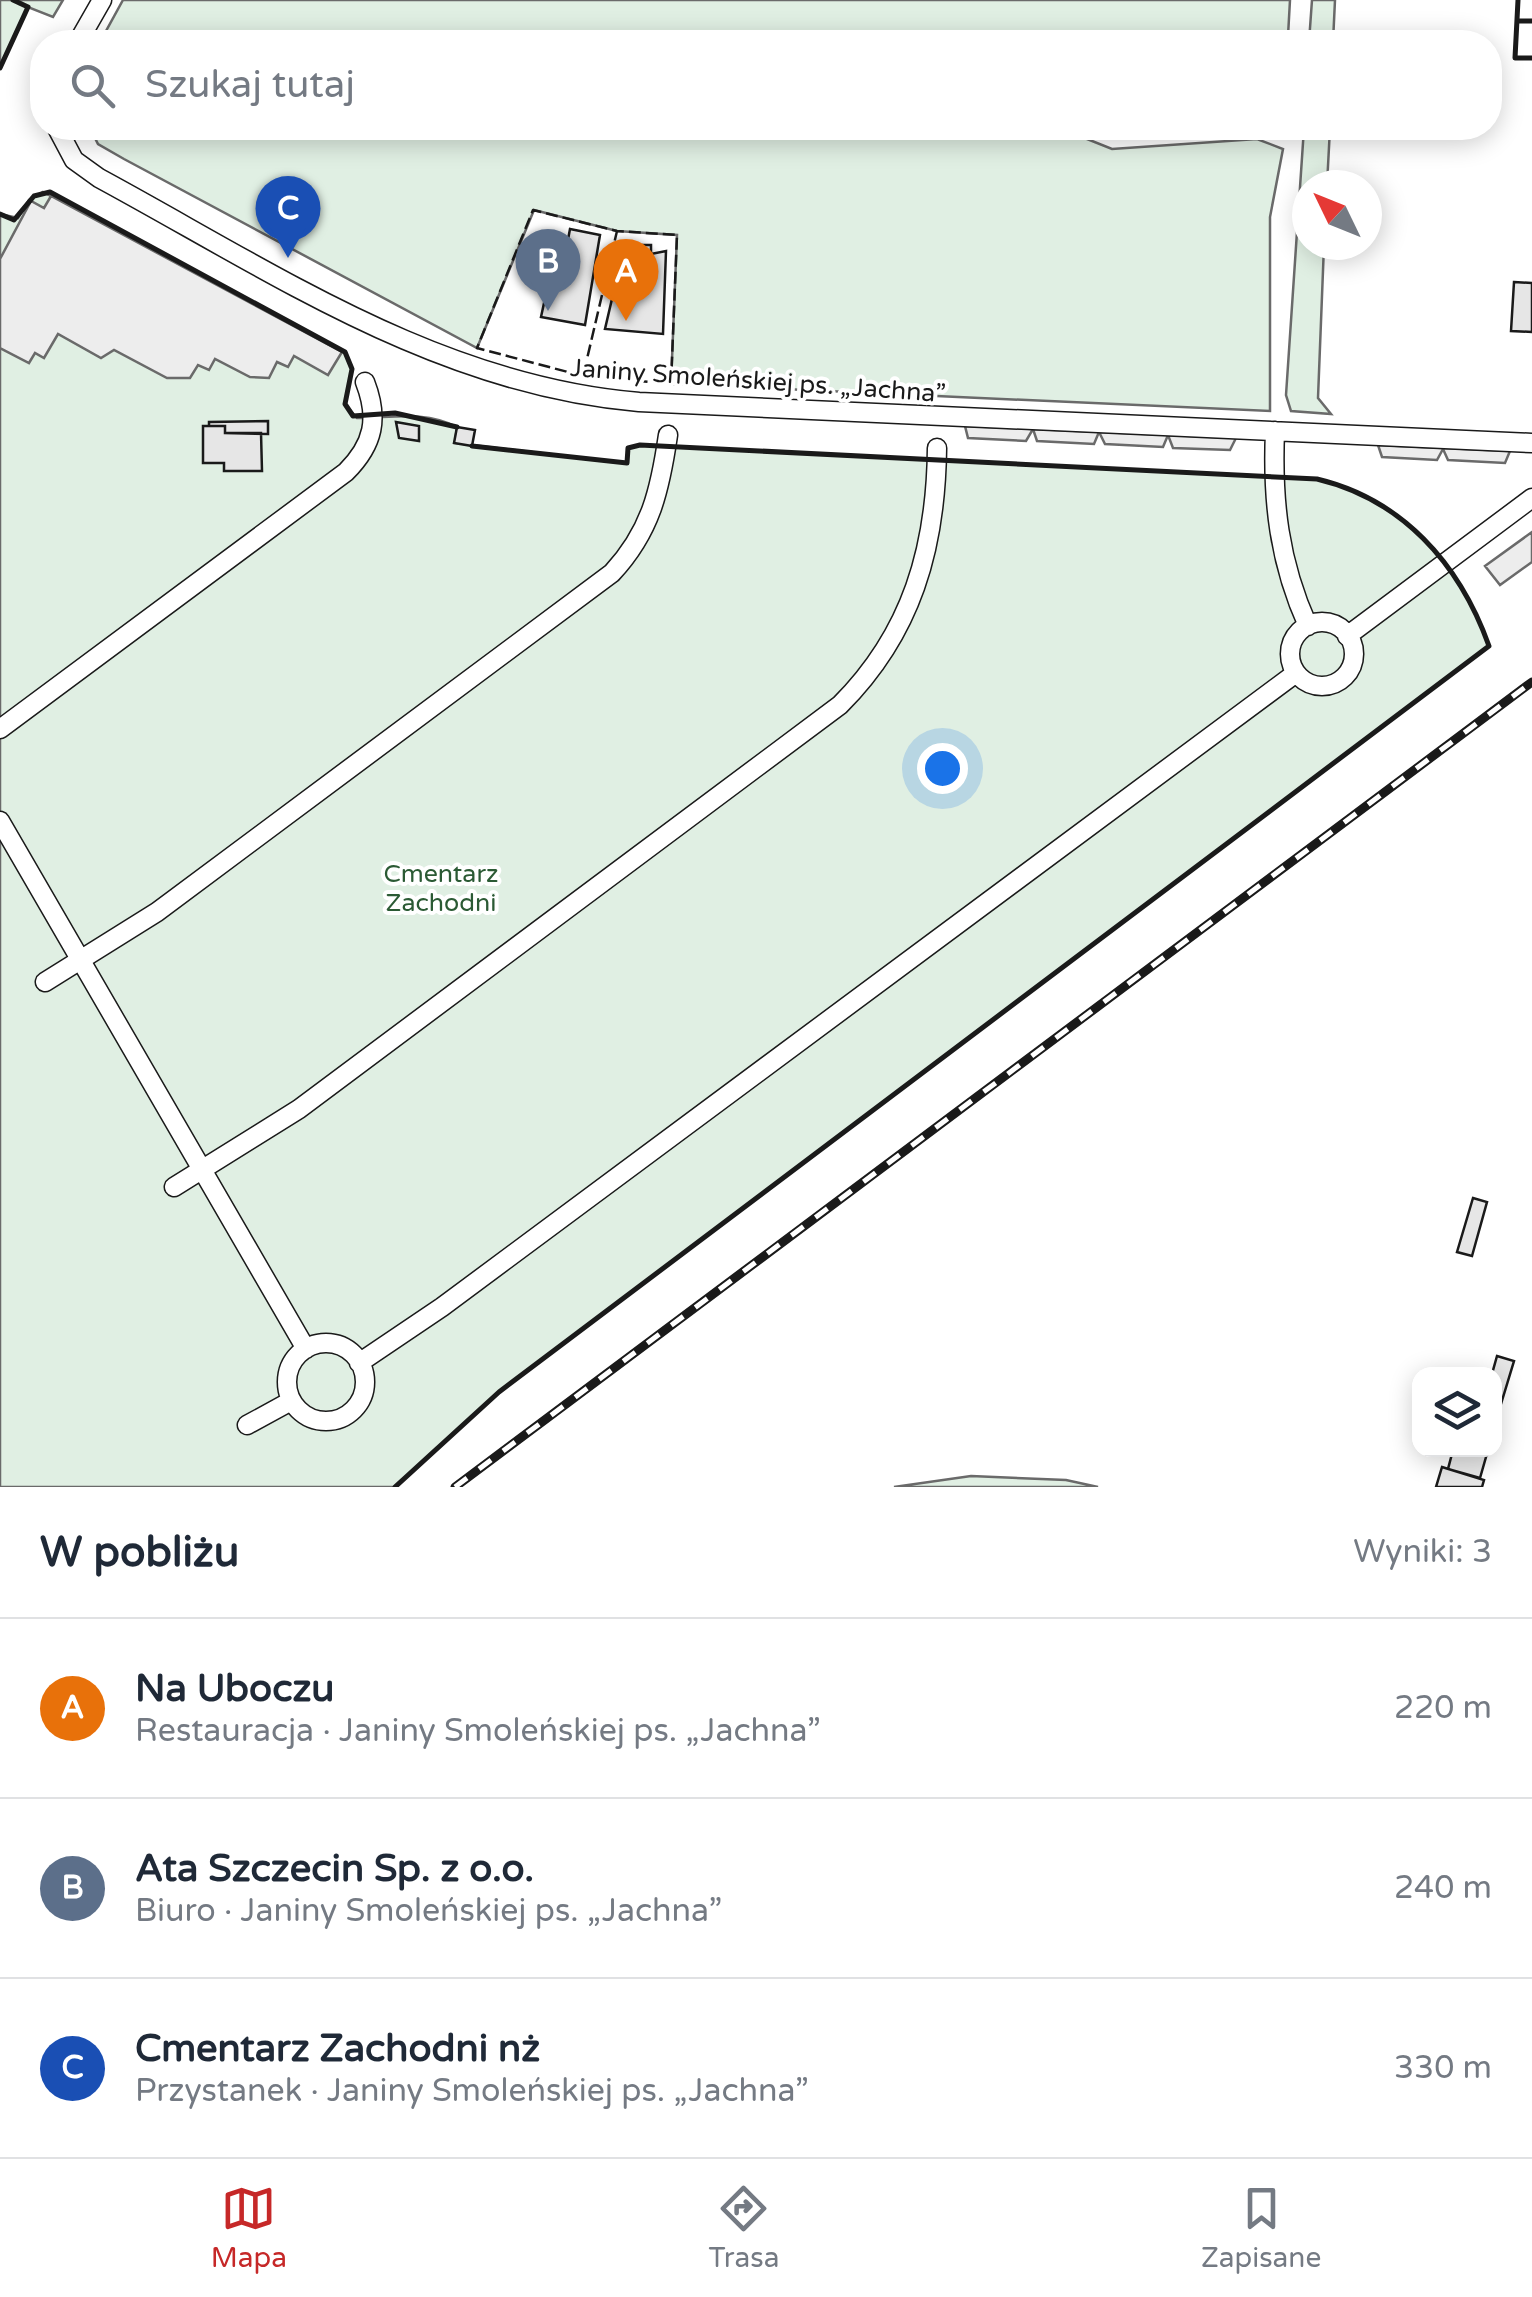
<!DOCTYPE html>
<html lang="pl">
<head>
<meta charset="utf-8">
<style>
	:root { --surface:#fff; --page:#f6f6f7; --text:#1f2937; --muted:#747a83; --line:#e0e1e3; --accent:#c62828 }
	body { margin:0; font-family:"Varela Round",sans-serif; background:var(--page); color:var(--text) }
	.controls { position:absolute; right:30px; bottom:30px; display:grid; overflow:hidden; border-radius:20px; box-shadow:0 5px 25px #0003 }
	.controls button { width:90px; height:90px; display:grid; place-items:center; padding:0; border:0; border-bottom:2px solid var(--line); background:var(--surface); color:var(--text); font:50px sans-serif }
	.compass { position:absolute; left:1292px; top:170px; width:90px; height:90px; border-radius:50%; background:var(--surface); box-shadow:0 5px 25px #0003; rotate:313deg }
	.you { position:absolute; left:942px; top:768px; width:35px; height:35px; margin:-25px; border:8px solid #fff; border-radius:50%; background:#1a73e8; box-shadow:0 0 0 15px #1a73e833 }
	.badge { display:grid; place-items:center; width:65px; height:65px; border-radius:50%; background:var(--accent); color:#fff; font-size:32px; font-weight:700 }
	.pin { position:absolute; translate:-50% -82px; filter:drop-shadow(0 2px 5px #0008) }
	.pin::after { content:''; position:absolute; top:52px; width:35px; height:30px; background:inherit; clip-path:polygon(0 0,100% 0,50% 100%) }
	.list { margin:0; padding:0; list-style:none }
	h2 { display:flex; justify-content:space-between; align-items:center; height:130px; margin:0; padding:0 40px; font-size:42px }
	h2 small { font-size:32px; font-weight:400; color:var(--muted) }
	.list li { display:grid; grid-template-columns:65px 1fr auto; gap:30px; align-items:center; box-sizing:border-box; height:180px; padding:0 40px; border-top:2px solid var(--line) }
	.list b { display:block; font-size:38px; white-space:nowrap }
	.list p { margin:0; font-size:32px; white-space:nowrap; color:var(--muted) }
	.list em { font-size:32px; font-style:normal; color:var(--muted) }
	.icon { flex:none; width:55px; height:55px; fill:none; stroke:currentColor; stroke-width:2; stroke-linecap:round; stroke-linejoin:round }
	.map { position:relative; flex:none; width:1532px; height:1487px; overflow:hidden }
	.search { position:absolute; background:var(--surface); box-shadow:0 5px 25px #0003; left:30px; right:30px; top:30px; height:110px; display:flex; align-items:center; gap:25px; box-sizing:border-box; padding:0 35px; border-radius:40px; color:var(--muted); font-size:38px }
	.sheet { height:670px; background:var(--surface) }
	nav { display:flex; justify-content:space-around; align-items:center; box-sizing:border-box; height:140px; border-top:2px solid var(--line); background:var(--surface); font-size:28px; color:var(--muted) }
	nav a { display:grid; justify-items:center; gap:5px }
	nav .on { color:var(--accent) }
	.map>svg:first-child { display:block }
</style>
</head>
<body>
<div class="map">
<svg width="1532" height="1487" viewBox="0 0 1532 1487">
	<rect width="100%" height="100%" fill="#fff"/>
	<path fill="#e0efe3" stroke="#6a6a6a" stroke-width="2.5" d="M0 0H63L53 17 28 7 0 68Z
		M123 0H1290L1288 36 1244 42H100Z
		M1312 0H1335L1333 42H1309Z
		M90 128H1079L1082 137 1112 149 1257 139 1283 149 1270 217V411L671 384 677 235 617 231 534 210 477 348 124 159 98 144Z
		M1304 128H1330L1327 185H1307V245H1324L1318 398 1331 414 1291 411 1286 395Z
		M43 192 345 352 352 369 345 404 357 418C391 418 424 410 457 427L455 443 626 463 628 448 640 445 1317 479C1403 500 1458 563 1489 646L499 1392 395 1487H0V214L18 218 29 200Z
		M971 1476 1066 1480 1098 1487H894Z"/>
	<path fill="#ededed" stroke="#6a6a6a" stroke-width="2.5" d="M51 196 342 352 328 375 294 356 288 367 277 362 269 378 250 377 215 359 209 370 198 365 190 378H167L114 350 101 358 58 334 44 358 35 353 29 363 0 348V259L31 201 44 208Z
		M965 426 1236 438 1230 450 1173 448 1168 435 1163 447 1105 444 1099 432 1094 444 1037 441 1033 429 1026 441 968 438Z
		M1378 445 1443 448 1510 451 1505 463 1448 460 1443 449 1437 460 1382 457Z
		M1532 532V562L1500 585 1485 566Z"/>
	<path fill="#e6e6e6" stroke="#1a1a1a" stroke-width="2.5" d="M570 229 600 235 585 325 541 317 549 280 560 282Z
		M643 245H651V254L666 251 663 334 605 329 615 286H621L622 250H642Z
		M1514 282 1532 283V332L1511 331Z
		M268 421V434L225 433V426H209V422Z
		M396 422 419 426V441L399 438Z
		M203 426H225V433H261L262 471H224V463H203Z
		M457 427 475 430 472 446 454 443Z
		M1473 1198 1487 1202 1472 1256 1457 1252Z
		M1497 1356 1514 1361 1494 1427 1492 1374Z
		M1453 1450H1488L1480 1478 1448 1469Z
		M1442 1467 1484 1480 1482 1487H1436Z"/>
	<g fill="none" stroke-linecap="round" stroke-linejoin="round">
		<g stroke="#1a1a1a" stroke-width="21">
			<path id="minor" d="M78 42 102 0
				M57 128 74 160 99 178C273 272 437 385 639 402L1532 443
				M1275 431C1272 501 1279 562 1308 626
				M1290 654a32 32 0 1 1 64 0a32 32 0 1 1-64 0Z
				M1347 636 1532 498
				M0 729 346 472C374 444 379 418 365 382
				M0 821 306 1349
				M45 982 157 912 612 573C651 531 660 490 668 435
				M174 1187 299 1109 840 705C912 633 936 548 937 448
				M287 1382a39 39 0 1 1 78 0a39 39 0 1 1-78 0Z
				M359 1363 442 1307 1296 673
				M247 1425 291 1401"/>
		</g>
		<use href="#minor" stroke="#fff" stroke-width="18"/>
		<g stroke="#1a1a1a" stroke-width="9">
			<path id="rail" d="M455 1487 1532 682"/>
		</g>
		<use href="#rail" stroke="#fff" stroke-width="5" stroke-dasharray="15" stroke-linecap="butt"/>
		<path stroke="#1a1a1a" stroke-width="2.5" stroke-dasharray="12 5" stroke-linecap="butt" d="M583 376 477 348 533 210 617 231 677 235 671 384 583 376 617 231"/>
		<path stroke="#1a1a1a" stroke-width="5" d="M1518 0 1515 58H1532
			M1517 21H1532
			M0 68 28 7 13 0
			M0 214 14 220 34 196 50 192 345 352 352 369 345 404 353 416 395 413 457 427
			M395 1487 499 1392 1489 646C1459 562 1401 499 1317 479L640 445 628 448 627 463 472 446"/>
	</g>
	<g text-anchor="middle" stroke-width="8" stroke-linejoin="round" paint-order="stroke">
		<g font-size="25" fill="#1a1a1a" stroke="#fff">
			<text transform="translate(758 380) rotate(4)" y="9">Janiny Smoleńskiej ps. „Jachna”</text>
		</g>
		<g font-size="25" fill="#2b5a34" stroke="#fff">
			<text x="441" y="882">Cmentarz<tspan x="441" dy="29">Zachodni</tspan></text>
		</g>
	</g>
</svg>
<div class="controls">
<button><svg class="icon" aria-label="layers" viewBox="0 0 24 24"><path d="M12 4l9 5-9 5-9-5zM3 14l9 5 9-5"/></svg></button>
</div>
<svg class="compass" viewBox="-18 -18 36 36"><path d="M0-13l5 13h-10z" fill="#e53935"/><path d="M0 13l5-13h-10z" fill="#747a83"/></svg>
<div class="you"></div>
<div class="pin badge" style="left:626px;top:321px;background:#e8710a">A</div>
<div class="pin badge" style="left:548px;top:311px;background:#5c6f8a">B</div>
<div class="pin badge" style="left:288px;top:258px;background:#1a4fb4">C</div>
<div class="search"><svg class="icon" aria-label="search" viewBox="0 0 24 24"><circle cx="10" cy="10" r="6"/><path d="M15 15l6 6"/></svg>Szukaj tutaj</div>
</div>
<section class="sheet">
<h2>W pobliżu<small>Wyniki: 3</small></h2>
<ul class="list">
<li><span class="badge" style="background:#e8710a">A</span><div><b>Na Uboczu</b><p>Restauracja · Janiny Smoleńskiej ps. „Jachna”</p></div><em>220 m</em></li>
<li><span class="badge" style="background:#5c6f8a">B</span><div><b>Ata Szczecin Sp. z o.o.</b><p>Biuro · Janiny Smoleńskiej ps. „Jachna”</p></div><em>240 m</em></li>
<li><span class="badge" style="background:#1a4fb4">C</span><div><b>Cmentarz Zachodni nż</b><p>Przystanek · Janiny Smoleńskiej ps. „Jachna”</p></div><em>330 m</em></li>
</ul>
</section>
<nav>
<a class="on"><svg class="icon" aria-label="map" viewBox="0 0 24 24"><path d="M3 6l6-2 6 2 6-2v14l-6 2-6-2-6 2zM9 4v14M15 6v14"/></svg>Mapa</a>
<a><svg class="icon" aria-label="directions" viewBox="0 0 24 24"><path d="M12 3l9 9-9 9-9-9zM9 14v-3h6M13 9l2 2-2 2"/></svg>Trasa</a>
<a><svg class="icon" aria-label="saved" viewBox="0 0 24 24"><path d="M7 4h10v16l-5-4-5 4z"/></svg>Zapisane</a>
</nav>
</body>
</html>
